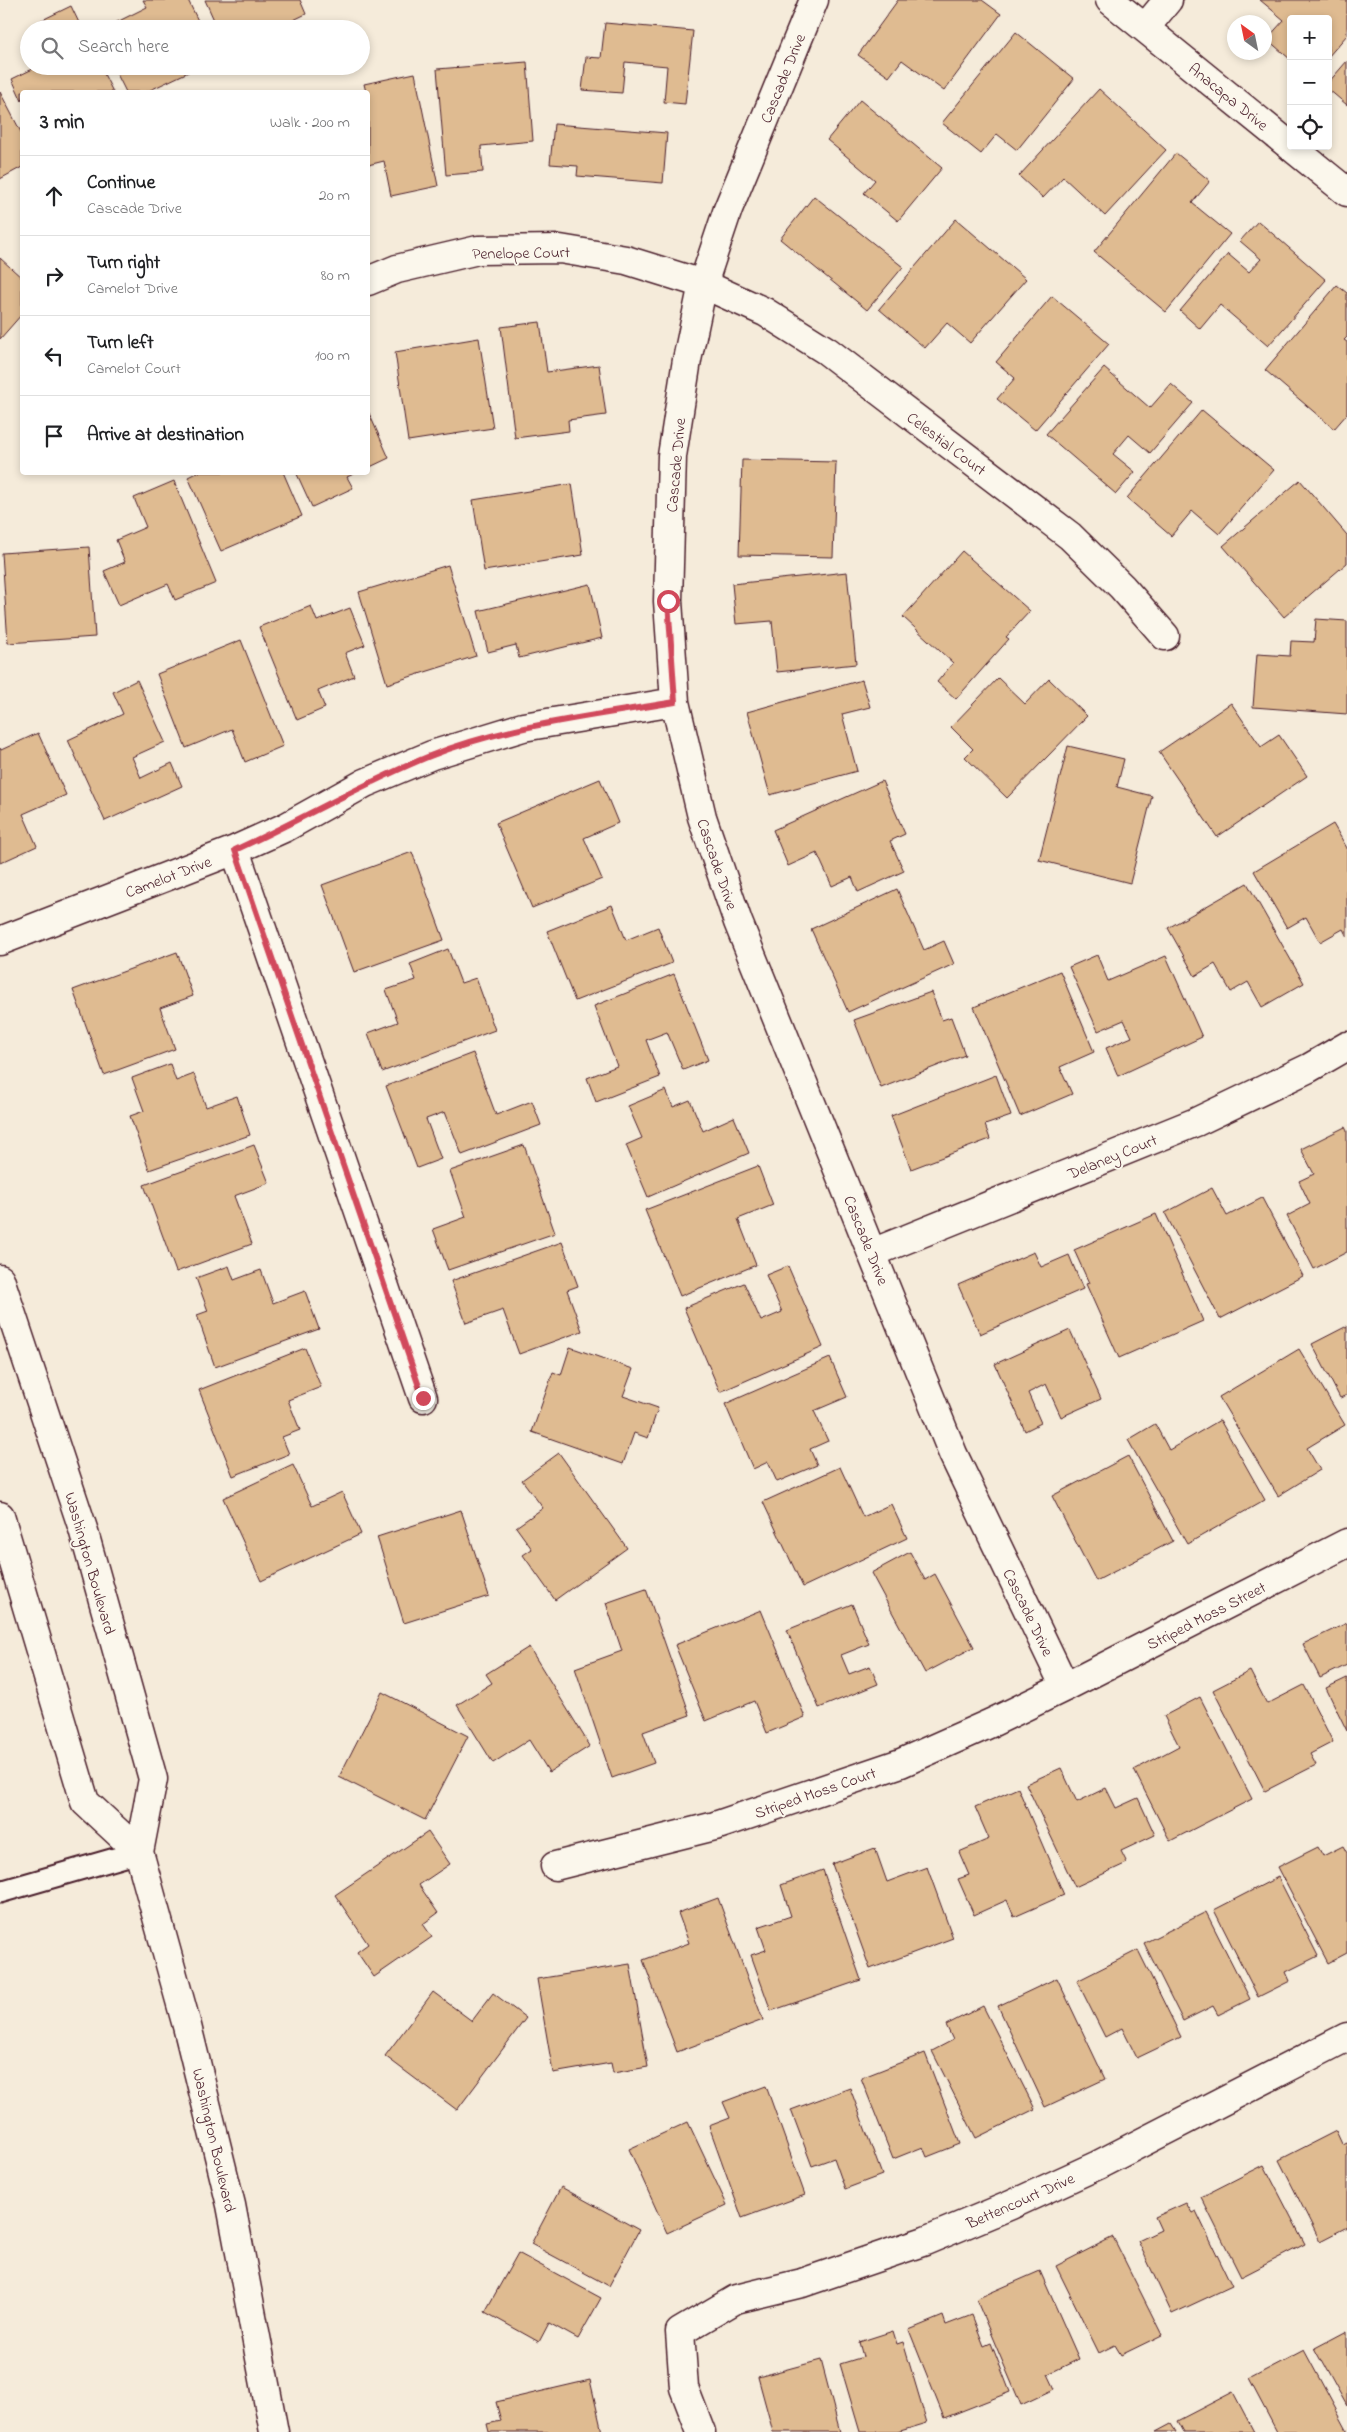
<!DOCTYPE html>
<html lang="en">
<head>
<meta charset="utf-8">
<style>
	:root { --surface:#fff; --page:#f2f2f2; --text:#202124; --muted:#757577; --line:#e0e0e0 }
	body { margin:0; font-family:"Indie Flower",sans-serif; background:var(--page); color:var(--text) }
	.controls { position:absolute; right:15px; top:15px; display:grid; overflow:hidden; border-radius:5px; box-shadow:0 2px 8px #0003 }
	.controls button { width:45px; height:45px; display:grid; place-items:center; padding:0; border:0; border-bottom:1px solid var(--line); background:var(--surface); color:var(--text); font:25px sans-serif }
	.compass { position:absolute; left:1227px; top:15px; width:45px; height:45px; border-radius:50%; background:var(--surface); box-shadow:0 2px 8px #0003; rotate:327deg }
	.stop { position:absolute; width:15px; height:15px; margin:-11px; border:4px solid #d1495b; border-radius:50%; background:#fff }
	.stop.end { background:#d1495b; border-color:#fff; box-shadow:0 1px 5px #0008 }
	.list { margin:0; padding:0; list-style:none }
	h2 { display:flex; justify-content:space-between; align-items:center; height:65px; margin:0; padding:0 20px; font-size:21px }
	h2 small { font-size:16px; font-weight:400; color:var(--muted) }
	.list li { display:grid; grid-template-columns:32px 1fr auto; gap:15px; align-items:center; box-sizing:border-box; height:80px; padding:0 20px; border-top:1px solid var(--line) }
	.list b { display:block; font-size:19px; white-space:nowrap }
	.list p { margin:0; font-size:16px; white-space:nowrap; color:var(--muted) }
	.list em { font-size:16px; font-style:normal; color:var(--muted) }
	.icon { flex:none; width:28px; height:28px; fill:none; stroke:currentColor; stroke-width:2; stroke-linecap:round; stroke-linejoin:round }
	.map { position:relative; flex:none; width:1347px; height:2432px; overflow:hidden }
	.search { position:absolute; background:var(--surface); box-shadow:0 2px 8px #0003; left:20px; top:20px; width:350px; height:55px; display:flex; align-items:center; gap:12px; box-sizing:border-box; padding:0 18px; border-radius:28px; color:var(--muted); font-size:19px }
	.panel { position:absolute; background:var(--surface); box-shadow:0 2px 8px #0003; left:20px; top:90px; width:350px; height:385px; border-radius:5px }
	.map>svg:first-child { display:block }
</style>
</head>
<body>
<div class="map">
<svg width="1347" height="2432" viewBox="0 0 1347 2432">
	<rect width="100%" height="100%" fill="#f5ebda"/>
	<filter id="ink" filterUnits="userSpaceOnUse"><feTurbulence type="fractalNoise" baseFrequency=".02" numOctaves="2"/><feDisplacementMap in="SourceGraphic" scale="10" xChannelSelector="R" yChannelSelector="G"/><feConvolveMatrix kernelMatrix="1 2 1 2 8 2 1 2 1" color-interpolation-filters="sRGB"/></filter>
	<g filter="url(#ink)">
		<path fill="#dfbb91" stroke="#4a1f2b" d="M143 0H188L202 29H103L147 7Z
			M205 0H300L306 14 275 29H218Z
			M898 0H982L1001 14 944 91 902 60 889 77 858 55Z
			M1260 0H1347V35L1328 57V19H1291V60L1267 39 1284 20Z
			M71 6 82 29H39L36 23Z
			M605 23 693 31 685 104 664 102 667 66 625 62 622 93 582 90 586 57 601 58Z
			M1016 32 1074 79 1017 150 997 134 981 154 942 123Z
			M1347 61V105L1328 89V83Z
			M527 62 533 141 481 146 483 172 446 175 437 69Z
			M39 66H100L113 92H22V101L12 79Z
			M113 66H201L146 92H126Z
			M415 73 438 186 391 196 384 161 368 165V92H366L364 84Z
			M1099 89 1166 150 1105 216 1063 177 1043 198 1019 176Z
			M0 92 22 134V167L0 179Z
			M860 100 942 168 898 221 864 193 875 180 827 140Z
			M554 124 667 133 663 183 577 176 578 166 550 164Z
			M1176 153 1210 181 1192 203 1230 234 1166 312 1094 252Z
			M814 196 903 267 867 310 780 239Z
			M956 219 1026 279 970 343 947 323 925 348 879 309Z
			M1258 221 1326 280 1268 346 1220 305 1200 329 1180 311 1228 254 1249 272 1261 259 1240 241Z
			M0 258 22 278V314L0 339Z
			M1337 285 1347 293V337L1344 340 1347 342V414L1334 429 1265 370Z
			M1052 296 1109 344 1035 430 997 399 1015 378 996 362Z
			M540 322 547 372 599 365 606 415 568 420 569 431 515 438 501 327Z
			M479 338 493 428 408 441 395 352Z
			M1104 368 1150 408 1171 384 1193 403 1150 453 1129 435 1113 454 1135 472 1116 494 1046 434Z
			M1202 410 1274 470 1219 534 1192 511 1171 536 1127 498Z
			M368 411 389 458 368 468Z
			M742 460 836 462 833 557 739 555Z
			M198 472H283L302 516 221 551 188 477Z
			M296 472H358L347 477 353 488 312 507Z
			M1300 480 1347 535V563L1284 617 1223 546Z
			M174 481 216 583 175 600 168 584 119 605 104 571 125 562 116 540 146 527 134 498Z
			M572 484 583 555 484 571 473 500Z
			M89 547 95 637 8 643 2 553Z
			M962 551 1030 611 1006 637 1009 639 956 699 937 682 953 663 903 617Z
			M448 565 476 656 387 684 359 592Z
			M847 572 856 664 777 672 772 621 736 624 732 584Z
			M590 584 602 638 519 658 516 645 488 652 478 611Z
			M311 606 317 621 350 608 365 645 345 653 354 676 318 691 325 708 297 720 259 627Z
			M1316 619 1347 621V714L1253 707 1257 654 1290 656 1291 641 1314 642Z
			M241 640 283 746 245 762 232 729 186 748 157 674Z
			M998 678 1025 704 1049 679 1087 716 1007 798 965 757 973 749 951 727Z
			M137 680 165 742 132 757 141 778 172 763 182 786 105 821 68 740 123 714 113 692Z
			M862 680 870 707 842 714 857 771 770 795 747 712Z
			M1231 703 1261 747 1279 735 1307 776 1217 837 1159 752Z
			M38 733 66 795 23 814 37 846 0 863V748L1 750Z
			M1068 746 1124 759 1117 787 1152 796 1130 883 1039 860Z
			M600 779 618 823 584 838 602 879 532 908 496 823Z
			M882 781 905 834 890 841 904 871 858 892 852 877 832 886 817 853 788 866 773 830Z
			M1333 824 1347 848V937L1343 929 1320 942 1306 917 1287 928 1254 871Z
			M412 852 444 940 354 972 322 885Z
			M1247 883 1304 983 1262 1007 1248 982 1231 992 1215 964 1195 976 1168 928Z
			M897 889 924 950 944 941 954 964 848 1012 811 929Z
			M612 905 626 940 658 927 672 963 575 1001 547 931Z
			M448 949 461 983 476 978 495 1030 382 1072 368 1033 398 1022 386 990 416 980 410 964Z
			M177 952 193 996 160 1008 175 1049 104 1075 73 990Z
			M1097 955 1108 981 1166 956 1202 1037 1118 1076 1106 1048 1132 1037 1124 1020 1098 1031 1069 967Z
			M1060 971 1094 1052 1060 1067 1072 1094 1020 1116 974 1007Z
			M674 974 708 1060 683 1070 667 1032 646 1040 660 1077 596 1102 587 1078 617 1066 594 1006Z
			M931 992 942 1020 951 1017 965 1055 881 1088 854 1020Z
			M473 1053 496 1115 532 1101 541 1125 462 1155 445 1112 426 1119 441 1159 417 1168 386 1086Z
			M170 1064 176 1081 194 1074 206 1107 237 1096 250 1135 149 1170 130 1116 144 1111 132 1078Z
			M996 1075 1011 1116 985 1125 990 1139 911 1169 891 1116Z
			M666 1090 673 1107 690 1100 703 1131 734 1117 749 1153 648 1197 626 1145 642 1138 628 1106Z
			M1345 1127 1347 1131V1252L1314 1269 1287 1216 1310 1204 1299 1181 1314 1174 1301 1149Z
			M254 1145 269 1183 234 1196 252 1244 176 1272 144 1185Z
			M524 1145 555 1233 448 1270 433 1229 466 1217 450 1171Z
			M758 1166 773 1205 738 1219 756 1265 680 1296 645 1210Z
			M1212 1188 1227 1216 1262 1198 1303 1276 1220 1319 1165 1213Z
			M1156 1214 1203 1321 1119 1358 1086 1284 1089 1283 1074 1250Z
			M562 1242 578 1286 567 1290 582 1331 519 1354 503 1310 466 1323 451 1281Z
			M1034 1252 1041 1267 1069 1255 1083 1289 980 1334 958 1285Z
			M229 1266 234 1280 261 1270 273 1303 305 1291 319 1329 215 1367 197 1315 208 1311 196 1278Z
			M788 1266 823 1347 720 1392 684 1308 744 1283 761 1321 782 1312 766 1275Z
			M1347 1326V1395L1340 1398 1312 1344Z
			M1070 1330 1101 1399 1061 1417 1046 1384 1028 1393 1041 1423 1025 1431 995 1364Z
			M570 1347 633 1369 623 1396 658 1408 648 1438 634 1433 623 1464 532 1432 553 1372 561 1375Z
			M305 1348 321 1387 288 1400 300 1430 282 1437 289 1454 233 1476 199 1390Z
			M1299 1349 1345 1425 1307 1448 1320 1470 1278 1496 1219 1397Z
			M830 1358 847 1397 814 1411 828 1441 810 1449 817 1465 777 1482 768 1462 753 1469 725 1404Z
			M1220 1420 1265 1500 1187 1544 1128 1440 1155 1424 1169 1450Z
			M559 1453 627 1548 555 1600 523 1555 532 1549 516 1527 543 1508 522 1480Z
			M1128 1456 1173 1541 1096 1581 1052 1496Z
			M293 1465 312 1506 342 1492 361 1534 261 1581 223 1498Z
			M840 1467 863 1517 891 1504 907 1538 803 1587 763 1502Z
			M461 1510 489 1596 404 1623 377 1537Z
			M910 1552 925 1580 935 1574 974 1647 925 1673 871 1573Z
			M646 1589 690 1715 643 1732 654 1763 612 1778 575 1668 622 1651 606 1603Z
			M852 1604 869 1644 841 1655 849 1674 870 1666 878 1684 819 1708 787 1630Z
			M761 1610 805 1717 767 1733 754 1701 706 1721 675 1645Z
			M1347 1623V1665L1320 1678 1303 1644Z
			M529 1647 590 1746 549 1772 529 1740 493 1763 457 1705 492 1683 486 1674Z
			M1250 1671 1267 1704 1304 1685 1333 1742 1310 1754 1316 1765 1265 1791 1213 1690Z
			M1347 1678V1731L1326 1688Z
			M382 1692 468 1736 425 1820 339 1777Z
			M1200 1697 1252 1799 1170 1841 1134 1770 1179 1746 1164 1716Z
			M1061 1768 1077 1802 1106 1788 1116 1808 1138 1798 1155 1835 1121 1851 1127 1863 1075 1887 1026 1784Z
			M1018 1788 1064 1895 1014 1917 1007 1900 974 1915 958 1879 969 1875 959 1852 989 1839 975 1807Z
			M428 1832 450 1864 419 1885 438 1913 423 1924 432 1937 374 1977 357 1952 368 1944 335 1895Z
			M1343 1846 1347 1853V1953L1328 1963 1278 1867 1318 1847 1323 1856Z
			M875 1848 887 1882 927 1867 953 1938 870 1969 832 1864Z
			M823 1870 861 1980 771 2011 751 1955 766 1950 758 1927 791 1916 781 1885Z
			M1278 1877 1318 1956 1286 1972 1290 1981 1258 1997 1214 1910Z
			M718 1898 763 2020 677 2052 643 1960 689 1943 678 1913Z
			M1206 1912 1250 1999 1218 2015 1213 2006 1183 2021 1144 1943Z
			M1138 1950 1181 2037 1137 2058 1122 2028 1105 2037 1077 1981Z
			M630 1964 648 2067 613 2073 611 2063 553 2073 537 1979Z
			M1057 1978 1105 2079 1045 2107 998 2006Z
			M433 1992 472 2021 493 1993 526 2018 457 2110 385 2056Z
			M983 2006 1035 2109 976 2138 932 2051 953 2040 946 2025Z
			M925 2053 960 2144 927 2157 923 2147 893 2159 861 2078Z
			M766 2086 805 2195 742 2218 709 2126 730 2118 723 2102Z
			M850 2088 882 2175 845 2189 834 2158 812 2166 791 2110Z
			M688 2122 727 2205 667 2233 629 2149Z
			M1336 2131 1342 2144 1346 2142 1347 2144V2227L1320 2241 1279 2160Z
			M1264 2165 1305 2244 1241 2277 1201 2197Z
			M561 2187 639 2230 609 2286 531 2244Z
			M1186 2203 1192 2213 1196 2211 1232 2286 1172 2314 1138 2241 1161 2230 1155 2217Z
			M1113 2237 1162 2335 1121 2355 1115 2345 1099 2353 1056 2266Z
			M518 2253 601 2298 578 2339 549 2323 539 2342 485 2312Z
			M1040 2271 1079 2359 1048 2374 1055 2389 1021 2405 976 2299Z
			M972 2315 984 2346 991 2343 1010 2392 944 2418 909 2330 943 2316 946 2325Z
			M893 2331 897 2344 903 2342 927 2423 897 2432H860L840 2364 863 2357 859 2342Z
			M1347 2331V2406L1315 2348Z
			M1304 2350 1347 2430V2432H1277L1249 2379Z
			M821 2360 840 2432H773L758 2377Z
			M590 2380 602 2432H489L487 2424 501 2421 496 2402Z
			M1233 2392 1254 2432H1183L1177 2421Z
			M1171 2424 1176 2432H1156Z"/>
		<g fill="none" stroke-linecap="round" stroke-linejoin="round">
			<g stroke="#4a1f2b" stroke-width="25">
				<path id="lane" d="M0 1892 139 1852"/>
			</g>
			<g stroke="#4a1f2b" stroke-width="31">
				<path id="street" d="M814 0 728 209 703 284 687 360 672 456 668 601 675 702 702 817 738 922 953 1454 1065 1687
					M1110 0 1347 192
					M1145 28 1168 0
					M368 281 397 269 478 250 560 249 626 260 703 284 765 312 827 351 1070 536 1122 587 1165 636
					M235 850 423 1398
					M0 941 235 850 286 827 365 783 432 755 523 727 675 702
					M872 1253 1196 1122 1309 1068 1347 1046
					M555 1866 715 1826 901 1763 991 1723 1065 1687 1347 1543
					M701 2432 684 2388 680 2332 736 2299 802 2283 925 2241 1011 2205 1098 2165 1347 2037"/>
			</g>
			<g stroke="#4a1f2b" stroke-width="31">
				<path id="secondary" d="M0 1279 83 1529 153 1779 139 1852 187 2026 231 2205 274 2432
					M0 1516 85 1802 139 1852"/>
			</g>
			<use href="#lane" stroke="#fbf7ec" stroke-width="21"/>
			<use href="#street" stroke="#fbf7ec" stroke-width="28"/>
			<use href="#secondary" stroke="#fbf7ec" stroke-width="28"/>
		</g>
	</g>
	<g fill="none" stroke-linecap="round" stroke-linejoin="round" filter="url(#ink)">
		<path stroke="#d1495b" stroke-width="6" d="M423 1398 235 850C301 820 363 783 430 756 508 725 593 716 675 702L668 601"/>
	</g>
	<g text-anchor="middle" stroke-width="4" stroke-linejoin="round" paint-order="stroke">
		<g font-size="16" fill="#4a1f2b" stroke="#fbf7ec">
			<text transform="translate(782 78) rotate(-68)" y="6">Cascade Drive</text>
			<text transform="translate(1229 96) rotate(39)" y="6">Anacapa Drive</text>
			<text transform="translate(521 252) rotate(-1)" y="6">Penelope Court</text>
			<text transform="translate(947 443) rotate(37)" y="6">Celestial Court</text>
			<text transform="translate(675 465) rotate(-85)" y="6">Cascade Drive</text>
			<text transform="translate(718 864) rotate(71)" y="6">Cascade Drive</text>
			<text transform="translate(168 876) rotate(-21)" y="6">Camelot Drive</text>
			<text transform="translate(1112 1156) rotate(-22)" y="6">Delaney Court</text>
			<text transform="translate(867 1240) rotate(68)" y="6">Cascade Drive</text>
			<text transform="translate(91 1563) rotate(74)" y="6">Washington Boulevard</text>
			<text transform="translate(1029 1612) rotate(64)" y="6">Cascade Drive</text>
			<text transform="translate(1206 1615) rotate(-27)" y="6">Striped Moss Street</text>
			<text transform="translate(815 1792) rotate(-19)" y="6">Striped Moss Court</text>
			<text transform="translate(215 2140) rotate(77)" y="6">Washington Boulevard</text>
			<text transform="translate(1020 2200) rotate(-24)" y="6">Bettencourt Drive</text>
		</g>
	</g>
</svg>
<div class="controls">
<button>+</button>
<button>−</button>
<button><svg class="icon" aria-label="locate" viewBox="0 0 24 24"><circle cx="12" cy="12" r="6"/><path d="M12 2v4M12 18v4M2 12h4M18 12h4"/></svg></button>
</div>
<svg class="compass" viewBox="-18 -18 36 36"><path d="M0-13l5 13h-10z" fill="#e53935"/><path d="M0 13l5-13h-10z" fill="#757577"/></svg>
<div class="stop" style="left:668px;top:601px"></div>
<div class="stop end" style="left:423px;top:1398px"></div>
<div class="search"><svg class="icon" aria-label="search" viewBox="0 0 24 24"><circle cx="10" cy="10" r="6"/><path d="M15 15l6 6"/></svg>Search here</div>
<section class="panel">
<h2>3 min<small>Walk · 200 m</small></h2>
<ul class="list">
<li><svg class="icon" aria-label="ahead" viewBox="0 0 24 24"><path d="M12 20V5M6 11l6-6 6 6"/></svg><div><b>Continue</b><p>Cascade Drive</p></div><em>20 m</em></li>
<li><svg class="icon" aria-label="right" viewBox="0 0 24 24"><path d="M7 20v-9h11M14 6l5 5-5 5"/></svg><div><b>Turn right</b><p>Camelot Drive</p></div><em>80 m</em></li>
<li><svg class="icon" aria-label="left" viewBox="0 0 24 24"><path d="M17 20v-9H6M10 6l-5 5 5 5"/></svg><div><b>Turn left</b><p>Camelot Court</p></div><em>100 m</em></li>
<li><svg class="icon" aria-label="arrive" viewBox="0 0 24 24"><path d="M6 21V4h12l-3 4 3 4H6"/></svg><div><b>Arrive at destination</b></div></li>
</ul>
</section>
</div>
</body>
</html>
